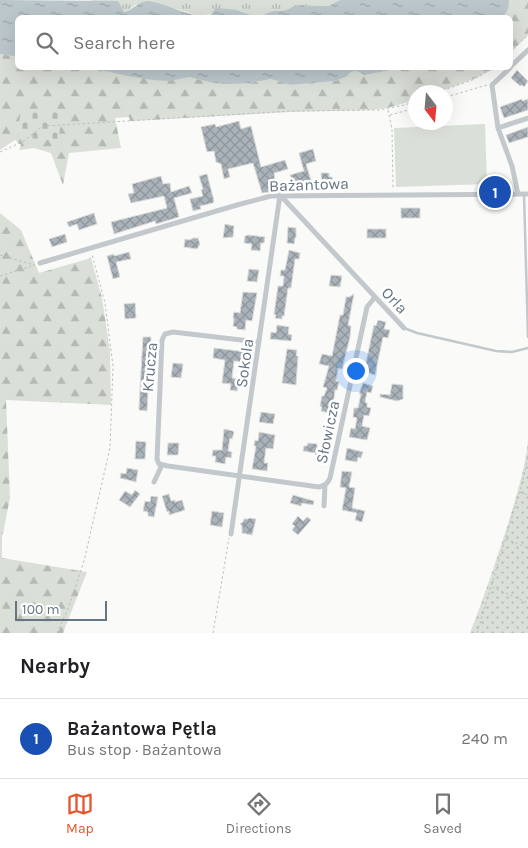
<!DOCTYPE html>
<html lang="en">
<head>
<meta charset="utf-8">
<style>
	:root { --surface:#fff; --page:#f2f2f2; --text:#202124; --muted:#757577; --line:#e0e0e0; --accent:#e4572e }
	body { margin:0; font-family:Karla,sans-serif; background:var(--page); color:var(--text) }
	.compass { position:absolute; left:408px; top:85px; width:45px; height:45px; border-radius:50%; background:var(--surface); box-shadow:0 5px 20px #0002; rotate:164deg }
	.scale { position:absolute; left:15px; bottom:12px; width:92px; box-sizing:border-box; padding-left:5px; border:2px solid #657683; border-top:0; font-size:14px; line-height:18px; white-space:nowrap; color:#657683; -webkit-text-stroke:4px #fff; paint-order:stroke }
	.you { position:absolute; left:355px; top:370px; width:18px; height:18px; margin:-12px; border:4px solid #fff; border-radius:50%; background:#1a73e8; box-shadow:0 0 0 8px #1a73e833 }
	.badge { display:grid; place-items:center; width:32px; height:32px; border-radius:50%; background:var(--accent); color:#fff; font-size:16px; font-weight:700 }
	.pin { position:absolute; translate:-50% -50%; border:2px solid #fff; box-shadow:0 1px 5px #0006 }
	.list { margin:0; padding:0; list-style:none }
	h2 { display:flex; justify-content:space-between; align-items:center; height:65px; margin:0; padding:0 20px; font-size:21px }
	h2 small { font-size:16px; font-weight:400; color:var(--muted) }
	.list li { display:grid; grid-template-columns:32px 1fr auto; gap:15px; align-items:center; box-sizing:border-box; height:80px; padding:0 20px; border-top:1px solid var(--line) }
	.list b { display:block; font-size:19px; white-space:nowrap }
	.list p { margin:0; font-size:16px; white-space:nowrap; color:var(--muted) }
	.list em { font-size:16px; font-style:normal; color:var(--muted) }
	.icon { flex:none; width:28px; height:28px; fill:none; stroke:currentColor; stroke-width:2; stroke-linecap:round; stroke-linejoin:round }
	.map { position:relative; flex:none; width:528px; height:633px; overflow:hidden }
	.search { position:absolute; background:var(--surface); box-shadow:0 5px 20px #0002; left:15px; right:15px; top:15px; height:55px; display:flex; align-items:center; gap:12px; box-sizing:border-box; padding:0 18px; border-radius:8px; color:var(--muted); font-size:19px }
	.sheet { height:145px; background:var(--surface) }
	nav { display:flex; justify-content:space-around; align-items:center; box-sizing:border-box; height:70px; border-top:1px solid var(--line); background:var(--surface); font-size:14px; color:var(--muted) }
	nav a { display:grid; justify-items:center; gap:2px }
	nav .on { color:var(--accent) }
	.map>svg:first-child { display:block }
</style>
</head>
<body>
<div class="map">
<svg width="528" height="633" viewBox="0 0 528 633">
	<defs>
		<pattern id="grass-tufts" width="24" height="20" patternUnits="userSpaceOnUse" patternTransform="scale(1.25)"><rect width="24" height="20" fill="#dadfd7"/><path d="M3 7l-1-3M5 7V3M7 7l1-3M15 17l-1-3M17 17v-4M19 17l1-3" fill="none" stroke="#b4b9b4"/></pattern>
		<pattern id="forest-firs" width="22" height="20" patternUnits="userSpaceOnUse" patternTransform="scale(1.25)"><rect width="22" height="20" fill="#dadfd7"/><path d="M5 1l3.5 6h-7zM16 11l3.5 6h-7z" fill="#b4b9b4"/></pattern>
		<pattern id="cemetery-stones" width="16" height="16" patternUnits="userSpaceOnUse" patternTransform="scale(1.25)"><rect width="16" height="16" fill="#dadfd7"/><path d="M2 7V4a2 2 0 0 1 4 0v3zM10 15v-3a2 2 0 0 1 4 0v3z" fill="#b4b9b4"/></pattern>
		<pattern id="garden-dots" width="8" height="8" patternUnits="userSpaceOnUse" patternTransform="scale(1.25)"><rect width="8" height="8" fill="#dadfd7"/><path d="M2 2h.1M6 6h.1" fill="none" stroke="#b4b9b4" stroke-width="1.8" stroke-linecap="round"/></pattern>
		<pattern id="water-ripples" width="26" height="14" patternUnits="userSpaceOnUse" patternTransform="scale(1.25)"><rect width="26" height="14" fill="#bbc7cb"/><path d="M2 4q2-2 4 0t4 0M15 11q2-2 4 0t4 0" fill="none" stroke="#9ca6aa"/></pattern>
		<pattern id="building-cross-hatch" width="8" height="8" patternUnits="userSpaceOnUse" patternTransform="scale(1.25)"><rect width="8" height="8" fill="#aab3b9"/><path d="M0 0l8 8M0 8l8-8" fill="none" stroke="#8e969c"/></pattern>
	</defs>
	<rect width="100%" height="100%" fill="#fafaf8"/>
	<path fill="url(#grass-tufts)" d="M89 0H340L330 6 295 5C281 16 275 6 261 18L256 17 237 10 197 16 187 12 150 1 135 5 127 11 123 12 118 1 98 2Z"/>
	<path fill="url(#forest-firs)" d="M509 0H528V35L511 52 510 18H502L508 10Z
		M0 54 17 57 18 68H91L127 76 189 77 213 83H250L271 79 291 85 335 81 346 77 351 72 356 71 365 75 402 68H494L476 78 438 92H416L415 100 387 108 370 110 292 112 130 121 129 117 115 118 121 148 69 153 63 185 51 153 34 148 19 150 21 145 15 140 0 150Z
		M0 213 21 230 39 273 91 258 102 298 110 351 111 405 6 400 10 498 2 538V558L87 572 63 633H0Z"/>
	<path fill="url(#cemetery-stones)" d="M21 109 61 110 59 141 17 137Z"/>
	<path fill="url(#garden-dots)" d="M528 441V633H470C484 597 496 561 508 524 516 496 525 470 528 441Z"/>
	<path fill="#dadfd7" d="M485 124 487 184 396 187 394 128Z"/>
	<path fill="url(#water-ripples)" d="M0 0 118 1 124 12C132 11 138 1 148 1 164 2 193 19 208 16 213 14 213 11 216 8L237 10 256 17 18 18 17 57 0 54Z
		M340 0H509C509 8 508 12 502 18L261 17C275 6 281 16 295 5L329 6Z
		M91 68H402L365 75 356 71 351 72 346 77 335 81 291 85 271 79 250 83 230 84 213 83 189 77 169 81 153 80 127 76Z"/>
	<path fill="url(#building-cross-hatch)" stroke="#dcdcda" d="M517 70 528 81 524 87 522 85 520 86 511 78Z
		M522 99V101L528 99V110L504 118 500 107Z
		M239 121 241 129 251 126 261 167 285 160 288 169 274 173 276 191 262 193 253 163 228 169 230 177 224 179 221 164 216 162 214 151 207 152 201 127 215 124 216 127Z
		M528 127V137L509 143 506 135Z
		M313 149 316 161 306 164 314 190 308 191 306 183 294 187 290 175 304 171 299 153Z
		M321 173H329V177H332L333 185 322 186Z
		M207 174 214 201 213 203 200 206 201 209 193 211 190 199 203 196 201 190 203 189 199 176Z
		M161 176 163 184 170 183 171 192 189 186 192 193 174 198 179 217 156 224 155 221 114 234 111 222 167 208 164 196 131 203 128 194 134 193 132 184Z
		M401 208H420V218H401Z
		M94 213 97 224 79 230 77 224 69 227 67 222Z
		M225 224 234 226 233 237 223 238Z
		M288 227 296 228V238H295L294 244 287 243Z
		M367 229H386V238H367Z
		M65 234 67 242 52 247 49 239Z
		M248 235 265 237 264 243H261L260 251 251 250 252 244 244 243 245 236Z
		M193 238H198L200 244 197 249 184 247 185 239 190 240Z
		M289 250 300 253 299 259H295L291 288H288L284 316H282V319L275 318 276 315 274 314 278 286H283L284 276H280L281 270H285Z
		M129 252 131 259 116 262 120 277 113 279 107 256 114 254V256Z
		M249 269 259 270 257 282 247 281Z
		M331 275 342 276 340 287 329 286Z
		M243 292 257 293 252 321 246 320 245 330 237 329V327L233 326 234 319 233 318 234 312 240 313Z
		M354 294 348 325 351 326 350 337 342 369 338 368 336 381 339 382 337 390H335L332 414 321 411 322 407 320 406 322 396H324L327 388 323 387 329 366 319 364 322 354 332 356 340 315H343L346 297H349Z
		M135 303 136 318 125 319 124 304Z
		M378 320 386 322 384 329 390 330 388 338 383 337 375 375 364 372 374 325 376 326Z
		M277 325 289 327 288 334 292 335 291 341 270 339 271 332 276 333Z
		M143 337H151L147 411 139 410V407Z
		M214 348 247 352 246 362 234 361 232 378 249 380 248 388 238 386 237 391 230 390 231 384 222 383 225 360 213 358Z
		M287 349 297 350 296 356H298L296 385 282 383Z
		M173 363 183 364 181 378 171 377Z
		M363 383 373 386 371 393 367 392 365 402 367 403V407L371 408 369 416 364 415 362 426 370 428 367 440 349 437 351 428 355 429 357 418 353 417 354 408H358L361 394H359Z
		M392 384 403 385V399L397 401 380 397V394L390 395Z
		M261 412 275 414 273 424 259 422Z
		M224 429 233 431 234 433 232 439 230 438 228 451 232 452 231 458 226 457 225 464 215 462 216 456H212L213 450H222Z
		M259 432 275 435 273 449 266 448 264 463H268L267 471 252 469 256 446H254L255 440 258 441Z
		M136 441 146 442 145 459H135Z
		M168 443H179L178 455H167Z
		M308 443 317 444V450L323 451 322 456 315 455 316 453 303 451 304 446H307Z
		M347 448 363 452 361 458 358 457 357 462 345 460Z
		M127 468 138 470 136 482 120 478 121 473 126 474Z
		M342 471 352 472 349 487 355 488 352 508 365 511 362 522 355 520 357 513 342 510 346 488 340 487Z
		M135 490 140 494 130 507 119 500 125 491 132 495Z
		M169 494 171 501 175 500V502L182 500 185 510 169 515V511L167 512 162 496Z
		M293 495 314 501 313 505 302 503 301 506 290 503Z
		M151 496 158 497 154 517 148 516V512L143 511 145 501 150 502Z
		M212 511 224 513 222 527 210 525Z
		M298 516 303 521 307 517 311 520 298 535 292 530 295 526 292 524Z
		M249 518 256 519 252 535 242 533V526L240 524 243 522 244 519H248Z"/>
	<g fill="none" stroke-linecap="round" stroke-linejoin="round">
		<path stroke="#bbbfc2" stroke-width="1" stroke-dasharray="2.5 2.5" stroke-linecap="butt" d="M510 52 528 35
			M438 92 472 80 494 68
			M446 97 487 85
			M388 110 392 129 393 188
			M390 115 416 108
			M0 152 24 141 40 128 45 126 291 111 379 110 404 105 416 101
			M0 255 34 265
			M0 276 35 265
			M520 492 528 495
			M506 539 528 548
			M492 587 528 603
			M57 633 68 609 84 561 110 448 113 366 105 303 92 254
			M213 633 229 538
			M477 633 522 484 528 458"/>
		<path stroke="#c3c8cc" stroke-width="2.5" d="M524 194 528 337
			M404 328 417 333 496 351 512 352 528 348"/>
		<path stroke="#c3c8cc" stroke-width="5" d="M510 67 528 50
			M510 68 492 85 498 128 512 166 518 194
			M498 128 528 118
			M281 196 404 328
			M40 263 237 205 271 196 528 194
			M259 342 173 332 165 334 162 340 157 459 159 464 168 466 319 487C325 486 328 483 330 478L367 307 375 297
			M154 482 162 465
			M324 506 325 485
			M231 534 280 195"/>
	</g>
	<g text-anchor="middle" stroke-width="5" stroke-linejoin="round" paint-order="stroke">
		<g font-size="16" fill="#657683" stroke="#fff">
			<text transform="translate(309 184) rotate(-2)" y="6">Bażantowa</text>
			<text transform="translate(395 300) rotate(47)" y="6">Orla</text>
			<text transform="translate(244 363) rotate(-82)" y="6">Sokola</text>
			<text transform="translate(149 367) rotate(-85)" y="6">Krucza</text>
			<text transform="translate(327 432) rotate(-78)" y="6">Słowicza</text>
		</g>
	</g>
</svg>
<svg class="compass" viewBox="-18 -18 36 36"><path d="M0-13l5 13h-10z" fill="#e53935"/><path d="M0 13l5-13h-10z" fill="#757577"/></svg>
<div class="scale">100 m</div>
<div class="you"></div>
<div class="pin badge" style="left:495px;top:192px;background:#1a4fb4">1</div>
<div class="search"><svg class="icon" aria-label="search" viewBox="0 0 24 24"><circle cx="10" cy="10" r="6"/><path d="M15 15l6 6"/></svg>Search here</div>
</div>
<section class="sheet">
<h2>Nearby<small></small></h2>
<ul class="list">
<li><span class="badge" style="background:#1a4fb4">1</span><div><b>Bażantowa Pętla</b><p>Bus stop · Bażantowa</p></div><em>240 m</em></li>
</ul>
</section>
<nav>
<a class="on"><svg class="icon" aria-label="map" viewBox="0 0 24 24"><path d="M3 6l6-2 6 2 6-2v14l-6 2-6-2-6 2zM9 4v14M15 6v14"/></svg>Map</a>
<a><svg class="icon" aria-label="directions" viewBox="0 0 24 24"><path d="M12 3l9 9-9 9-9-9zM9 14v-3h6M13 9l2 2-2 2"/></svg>Directions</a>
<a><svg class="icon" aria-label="saved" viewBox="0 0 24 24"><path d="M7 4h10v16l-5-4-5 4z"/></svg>Saved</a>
</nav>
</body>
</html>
